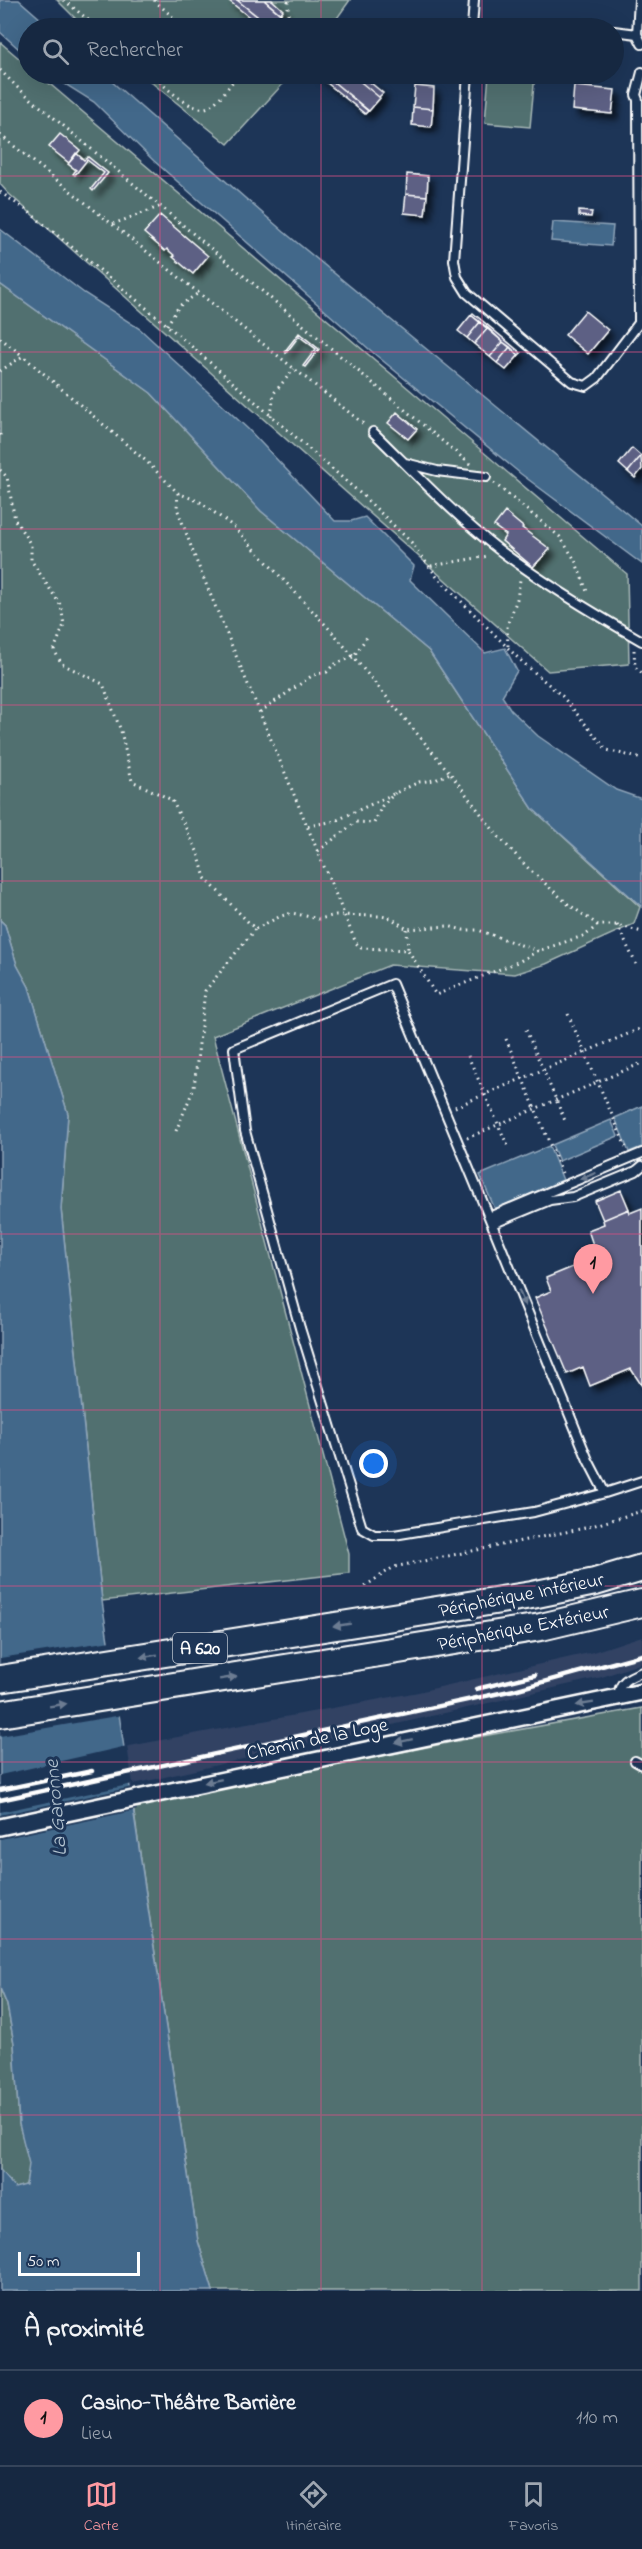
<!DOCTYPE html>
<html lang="fr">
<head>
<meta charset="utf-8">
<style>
	:root { --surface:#162841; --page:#23344c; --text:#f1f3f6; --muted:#9ea6b1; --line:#35445a; --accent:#ff9aa2 }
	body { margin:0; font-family:"Indie Flower",sans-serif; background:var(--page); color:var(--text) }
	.scale { position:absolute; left:18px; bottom:15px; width:122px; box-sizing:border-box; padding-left:6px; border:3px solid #fff; border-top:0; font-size:16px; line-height:21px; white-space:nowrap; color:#fff; -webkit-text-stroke:4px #1d3557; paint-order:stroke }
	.you { position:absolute; left:374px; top:1464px; width:21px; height:21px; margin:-15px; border:4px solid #fff; border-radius:50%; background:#1a73e8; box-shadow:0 0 0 9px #1a73e833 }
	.badge { display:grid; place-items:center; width:39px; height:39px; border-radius:50%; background:var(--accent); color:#111; font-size:20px; font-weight:700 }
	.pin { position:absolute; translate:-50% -50px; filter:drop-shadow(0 2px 3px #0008) }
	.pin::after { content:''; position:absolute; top:32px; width:21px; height:18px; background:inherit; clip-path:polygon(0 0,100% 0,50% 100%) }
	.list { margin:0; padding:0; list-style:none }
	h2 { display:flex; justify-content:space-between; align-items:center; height:78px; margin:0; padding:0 24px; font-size:26px }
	h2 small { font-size:20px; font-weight:400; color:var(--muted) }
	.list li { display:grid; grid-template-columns:39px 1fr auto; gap:18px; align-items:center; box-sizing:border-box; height:96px; padding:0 24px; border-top:2px solid var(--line) }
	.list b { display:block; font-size:22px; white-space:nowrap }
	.list p { margin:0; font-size:20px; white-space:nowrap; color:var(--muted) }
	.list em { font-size:20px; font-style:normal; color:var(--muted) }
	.icon { flex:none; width:33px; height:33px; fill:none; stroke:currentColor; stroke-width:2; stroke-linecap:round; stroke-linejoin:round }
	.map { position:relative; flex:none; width:642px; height:2291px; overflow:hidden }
	.search { position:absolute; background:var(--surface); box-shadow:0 6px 24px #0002; left:18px; right:18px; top:18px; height:66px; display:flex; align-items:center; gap:15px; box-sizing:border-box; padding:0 21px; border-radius:33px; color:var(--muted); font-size:22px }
	.sheet { height:174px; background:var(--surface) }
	nav { display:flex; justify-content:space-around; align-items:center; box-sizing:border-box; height:84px; border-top:2px solid var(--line); background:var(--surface); font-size:16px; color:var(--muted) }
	nav a { display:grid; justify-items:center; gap:3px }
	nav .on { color:var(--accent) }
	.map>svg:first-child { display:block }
</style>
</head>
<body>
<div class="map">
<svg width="642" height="2291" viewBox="0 0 642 2291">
	<defs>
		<filter id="shadow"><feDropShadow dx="5.5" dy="5.5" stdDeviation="3" flood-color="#0009"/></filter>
	</defs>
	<rect width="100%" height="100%" fill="#1d3557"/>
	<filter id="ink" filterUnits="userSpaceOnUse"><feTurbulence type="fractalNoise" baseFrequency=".0167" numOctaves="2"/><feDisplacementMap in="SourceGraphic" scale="12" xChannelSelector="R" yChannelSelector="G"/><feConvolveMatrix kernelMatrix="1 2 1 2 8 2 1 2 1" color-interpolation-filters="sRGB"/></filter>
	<g filter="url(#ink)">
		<path fill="#304264" d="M642 1636V1663L602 1677 130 1785 0 1812V1775L124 1747 418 1692 593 1652Z"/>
		<path fill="#51706f" stroke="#a8b8b7" stroke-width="1.5" d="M57 0H350L330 28H85Z
			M0 42 28 66V74H38L627 574 629 664 548 671 8 193 0 184Z
			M141 74H292L228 144Z
			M489 74H535L530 127 485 123Z
			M0 284 151 393 261 511 429 651 533 809 640 907 634 924 546 964 515 974 390 965 213 1036 349 1554V1573L102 1601 61 1209 68 1114 29 987 17 965 5 925 0 920Z
			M642 1708V2291H213L198 2241 133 1806 472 1738Z
			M0 1988 7 2005 14 2043 19 2124 30 2164 26 2185 15 2188 0 2170Z"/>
		<path fill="#42688a" stroke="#8ea4b9" stroke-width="1.5" d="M0 0H19L51 28H28V57L0 32Z
			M49 74H103L284 232 642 526V564L521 474 377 356 154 161 94 102Z
			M553 222 613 226 611 246 551 241Z
			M0 229 84 293 140 329 248 429 335 521H351L365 517 414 566 410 580 485 653 505 648 517 671 502 696 511 710 538 736 616 790 642 799V907L533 809 429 651 261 511 151 393 0 284Z
			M0 920 5 925 17 965 29 987 68 1114 61 1209 102 1601 198 2241 213 2291H0V2170L15 2188 26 2185 29 2164 19 2124 14 2043 7 2005 0 1988Z
			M642 1106V1147L629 1152 615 1118Z
			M611 1120 618 1136 559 1161 552 1145Z
			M549 1146 563 1180 495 1209 480 1175Z"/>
		<path fill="#1d3557" d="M111 1641 122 1715 0 1736V1658Z
			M127 1746 133 1784 0 1812V1775Z
			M133 1787 137 1810 0 1839V1815Z"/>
		<path fill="#5d6084" stroke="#fff" stroke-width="1.5" filter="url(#shadow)" d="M228 0H237L269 26 263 28Z
			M237 0H264L281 14 271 27Z
			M264 0H272L283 10 280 14Z
			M293 18 306 28H298L290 22Z
			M316 74H324L368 111 365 114Z
			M324 74H351L380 98 369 111Z
			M351 74H360L383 93 379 97Z
			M415 86 434 88 433 109 413 107Z
			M574 86 615 90 612 114 572 110Z
			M413 107 433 109 431 127 412 125Z
			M60 134 80 150 69 163 49 147Z
			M76 153 84 160 88 157 108 173 93 191 91 189 104 173 87 160 75 175 73 174 76 170 68 164Z
			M407 174 428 176 427 196 406 194Z
			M406 194 427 196 425 215 404 213Z
			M579 211 592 212 591 217 579 216Z
			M160 215 208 256 193 274 173 257 175 256 167 249 165 251 144 233Z
			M585 311 608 330 588 354 565 335Z
			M473 313 521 353 519 355 503 342 471 315Z
			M471 315 480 322 467 338 458 331Z
			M480 322 488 328 474 344 467 338Z
			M488 328 503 342 490 357 474 344Z
			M299 333 319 349 305 367 303 366 316 349 299 336 286 353 285 351Z
			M503 342 510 347 497 363 490 357Z
			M510 347 519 355 506 370 497 363Z
			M397 412 417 429 408 439 388 423Z
			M632 448 641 456 628 472 619 464Z
			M641 456 642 469 635 478 628 472Z
			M505 512 523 527 522 528 550 549 533 567 502 541 506 535 494 526Z
			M621 1190 629 1209 603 1220 595 1201Z
			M642 1208V1386L631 1369 590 1386 583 1367 567 1374 535 1298 551 1291 546 1278 597 1257 588 1230 604 1224 603 1220 629 1209 630 1213Z"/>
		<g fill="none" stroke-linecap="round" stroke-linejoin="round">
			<g stroke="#fff" stroke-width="12">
				<path id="service" d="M639 0 637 34 642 44
					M582 27 593 28
					M472 28 474 0
					M614 31 637 34
					M468 74 454 260 457 277 467 293 572 382 586 386 597 378 639 323 638 100 636 95 642 72
					M373 432C414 472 453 514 498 549 543 583 593 613 642 641
					M405 463 437 471 486 477
					M642 1153 489 1217 588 1460 605 1493 642 1481
					M489 1217 392 984 234 1049 245 1131 300 1328 362 1528 374 1535H394L534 1512 605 1493
					M492 1224 550 1200 573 1197 636 1171 642 1166
					M619 1698C617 1682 629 1677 642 1672
					M635 1761 642 1765"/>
			</g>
			<g stroke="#fff" stroke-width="20">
				<path id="minor" d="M0 1827 642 1692"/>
			</g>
			<g stroke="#fff" stroke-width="30">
				<path id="motorway" d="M0 1679 532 1595 595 1582 642 1568
					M0 1714 541 1627 642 1603"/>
			</g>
			<path stroke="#fff" stroke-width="3" stroke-dasharray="1.5 4.5" stroke-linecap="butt" d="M64 0 98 28
				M154 0 185 28
				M276 28 288 14V0
				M0 70 18 88 470 464
				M151 74C163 84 194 117 210 106 222 98 230 84 239 74
				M0 135 365 425
				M0 192 29 212 167 325 362 495 411 542 437 577 519 659 562 696 607 750 642 759
				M113 224 159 207
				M167 325 179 306 200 292
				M0 338 23 356
				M0 371 23 356 146 461 178 493 200 502 234 527 335 635 450 773 497 835 530 870 568 904 598 925H617L642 932
				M271 416 274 393 294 369
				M0 434V437
				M0 470 7 477 15 520 31 545V560L61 606 64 625 54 650 62 664 103 684 121 731 132 781 172 800 198 853 205 878 255 929 281 916 292 913 319 919 336 915 381 916 391 918 407 929 448 926 463 930H478L538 951
				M494 483 560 537 575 560 588 594
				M178 493 177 508 196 560 356 943 361 948 408 950 436 995 520 961 538 951 586 935 598 925
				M431 566 488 556
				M508 646 507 626 517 599 520 580
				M634 650 635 667 642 673
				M260 712 313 675 327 672 333 665 353 657 367 637
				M308 826 335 821 419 782 435 780 450 773
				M318 851 356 822 374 823 382 806 395 793
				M617 925 636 964
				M407 929 408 950
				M568 1014 626 1147
				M526 1030 566 1123
				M506 1039 562 1173
				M468 1056 509 1149
				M455 1107 642 1028
				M176 1131 194 1088 205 991 255 929
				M467 1138 642 1063
				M365 1586 394 1567 585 1528 642 1511"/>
			<use href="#service" stroke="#1d3557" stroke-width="8"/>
			<use href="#minor" stroke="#1d3557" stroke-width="15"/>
			<use href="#motorway" stroke="#1d3557" stroke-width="26"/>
			<path stroke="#fff" stroke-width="4.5" d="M476 1689 535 1675
				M0 1790 92 1771
				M0 1800 514 1690 642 1655"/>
		</g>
		<defs><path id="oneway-solid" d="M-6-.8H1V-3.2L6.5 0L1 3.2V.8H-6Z" transform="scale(1.5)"/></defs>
		<g fill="#6c7c92">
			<use href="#oneway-solid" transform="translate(588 1176) rotate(158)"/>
			<use href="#oneway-solid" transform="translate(522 1298) rotate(67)"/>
			<use href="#oneway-solid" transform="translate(342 1625) rotate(171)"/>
			<use href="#oneway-solid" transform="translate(149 1656) rotate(171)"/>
			<use href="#oneway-solid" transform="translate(228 1678) rotate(-9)"/>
			<use href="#oneway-solid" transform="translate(585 1704) rotate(171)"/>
			<use href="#oneway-solid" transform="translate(58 1705) rotate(-9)"/>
			<use href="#oneway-solid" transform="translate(404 1741) rotate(168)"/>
			<use href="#oneway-solid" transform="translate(213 1781) rotate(168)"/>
		</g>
	</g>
	<path fill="none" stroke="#d15284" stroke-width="1.5" stroke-opacity="0.55" d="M160 0V28M321 0V28M482 0V28M160 74V2291M321 74V2291M482 74V2291M0 176H642M0 352H642M0 529H642M0 705H642M0 881H642M0 1057H642M0 1234H642M0 1410H642M0 1586H642M0 1762H642M0 1939H642M0 2115H642"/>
	<g text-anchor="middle" stroke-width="6" stroke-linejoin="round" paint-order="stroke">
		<rect fill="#1d3557" stroke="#bbc2cd" stroke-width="1.5" x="173" y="1633" width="54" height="30" rx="4.5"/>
		<g font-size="18" font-weight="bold" fill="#fff">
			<text x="200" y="1654">A 620</text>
		</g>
		<g font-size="20" fill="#fff" stroke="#1d3557">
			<text transform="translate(521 1594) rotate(-11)" y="7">Périphérique Intérieur</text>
			<text transform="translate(523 1627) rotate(-11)" y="7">Périphérique Extérieur</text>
			<text transform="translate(317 1738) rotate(-12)" y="7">Chemin de la Loge</text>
		</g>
		<g font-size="21" font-style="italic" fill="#b3c3d0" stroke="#1d3557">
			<text transform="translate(55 1808) rotate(-95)" y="7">La Garonne</text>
		</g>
	</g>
</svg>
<div class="scale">50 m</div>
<div class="you"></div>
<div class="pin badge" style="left:593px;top:1294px">1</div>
<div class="search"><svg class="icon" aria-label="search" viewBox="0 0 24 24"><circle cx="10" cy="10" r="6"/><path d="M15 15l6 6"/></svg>Rechercher</div>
</div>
<section class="sheet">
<h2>À proximité<small></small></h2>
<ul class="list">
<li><span class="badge">1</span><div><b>Casino-Théâtre Barrière</b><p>Lieu</p></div><em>110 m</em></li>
</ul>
</section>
<nav>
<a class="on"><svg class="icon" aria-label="map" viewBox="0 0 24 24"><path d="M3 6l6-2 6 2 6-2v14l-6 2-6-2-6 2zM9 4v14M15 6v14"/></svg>Carte</a>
<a><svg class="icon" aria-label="directions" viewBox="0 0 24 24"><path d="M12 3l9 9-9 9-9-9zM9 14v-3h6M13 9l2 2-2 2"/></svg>Itinéraire</a>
<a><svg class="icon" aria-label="saved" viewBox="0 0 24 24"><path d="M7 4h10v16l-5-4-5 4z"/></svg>Favoris</a>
</nav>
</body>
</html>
